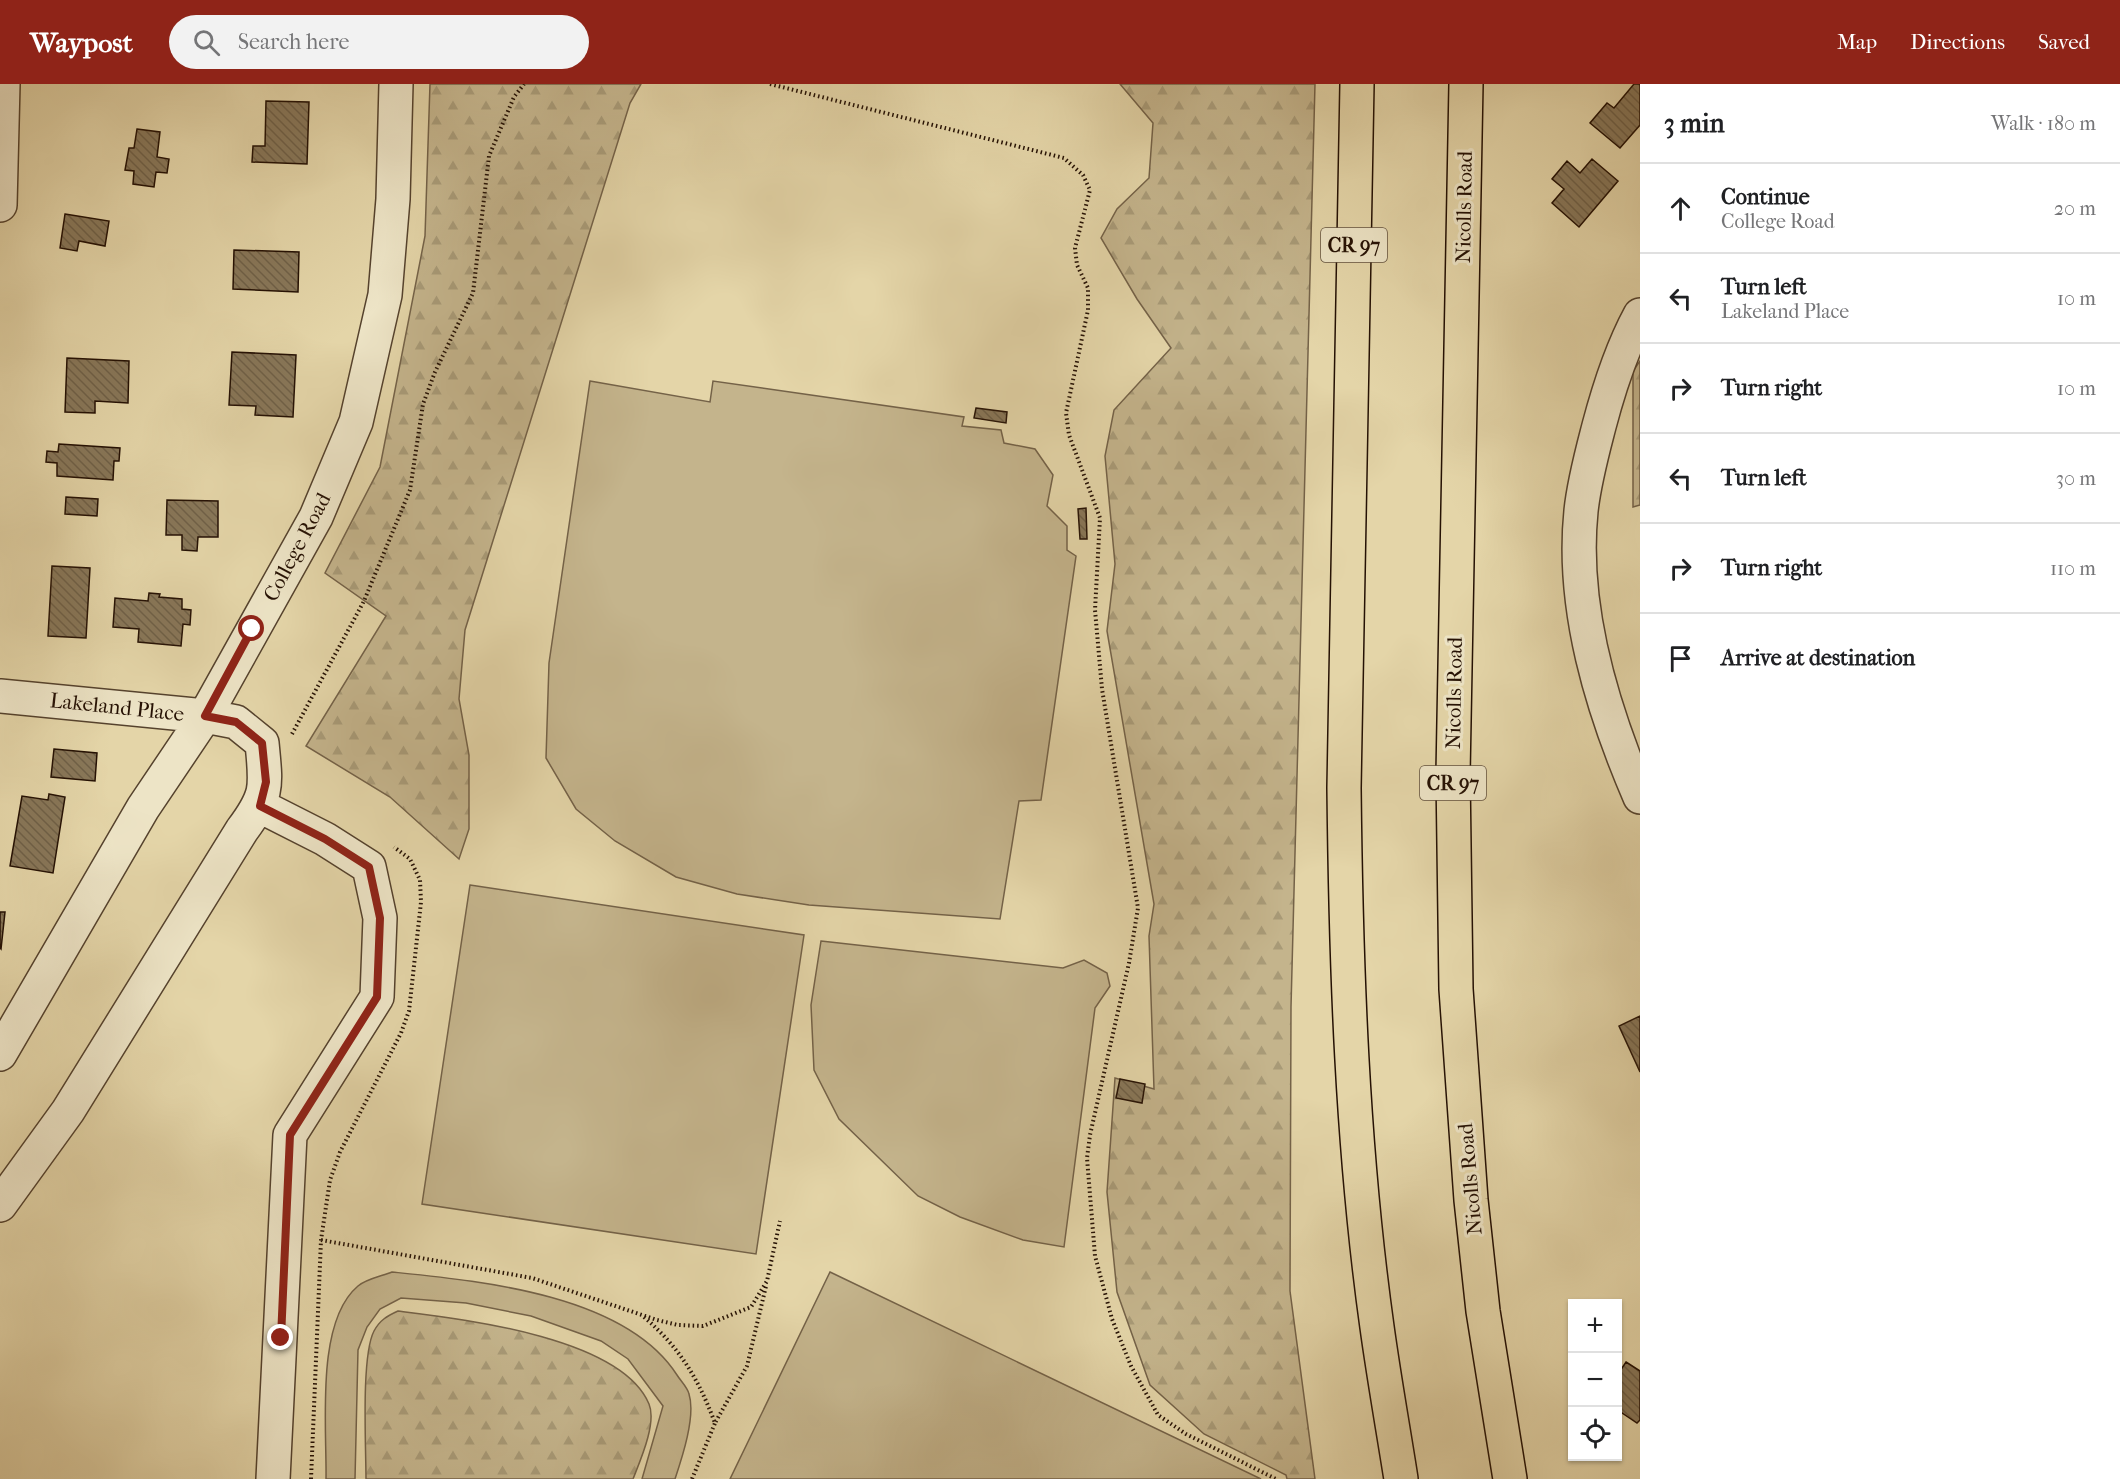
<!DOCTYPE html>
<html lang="en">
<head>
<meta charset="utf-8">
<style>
	:root { --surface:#fff; --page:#f2f2f2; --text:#202124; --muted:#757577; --line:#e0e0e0; --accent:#8f2418 }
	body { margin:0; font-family:"IM FELL French Canon",serif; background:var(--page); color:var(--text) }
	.controls { position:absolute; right:18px; bottom:18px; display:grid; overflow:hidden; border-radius:0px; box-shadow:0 2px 4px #0004 }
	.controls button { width:54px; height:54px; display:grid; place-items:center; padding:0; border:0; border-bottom:2px solid var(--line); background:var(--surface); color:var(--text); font:30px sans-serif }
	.stop { position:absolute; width:18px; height:18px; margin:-14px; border:4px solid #8f2418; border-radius:50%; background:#fff }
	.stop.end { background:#8f2418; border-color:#fff; box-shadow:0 2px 6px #0008 }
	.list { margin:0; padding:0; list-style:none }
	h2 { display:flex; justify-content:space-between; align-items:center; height:78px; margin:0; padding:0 24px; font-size:26px }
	h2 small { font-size:20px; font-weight:400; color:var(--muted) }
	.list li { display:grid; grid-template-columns:39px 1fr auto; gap:18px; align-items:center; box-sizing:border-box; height:90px; padding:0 24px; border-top:2px solid var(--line) }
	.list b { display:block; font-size:22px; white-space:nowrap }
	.list p { margin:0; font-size:20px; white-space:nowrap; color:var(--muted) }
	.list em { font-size:20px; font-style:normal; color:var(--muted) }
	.icon { flex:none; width:33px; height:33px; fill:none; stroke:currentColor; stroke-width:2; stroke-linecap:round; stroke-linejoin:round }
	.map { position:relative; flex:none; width:1640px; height:1395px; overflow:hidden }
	header { display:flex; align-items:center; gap:36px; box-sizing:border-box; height:84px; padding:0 30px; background:var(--accent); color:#fff }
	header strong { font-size:28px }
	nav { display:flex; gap:33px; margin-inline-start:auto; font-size:21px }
	.search { width:420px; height:54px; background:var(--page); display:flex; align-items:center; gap:15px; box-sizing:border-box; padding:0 21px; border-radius:33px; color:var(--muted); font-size:22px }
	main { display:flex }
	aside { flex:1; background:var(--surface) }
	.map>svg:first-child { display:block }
</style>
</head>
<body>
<header>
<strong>Waypost</strong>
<div class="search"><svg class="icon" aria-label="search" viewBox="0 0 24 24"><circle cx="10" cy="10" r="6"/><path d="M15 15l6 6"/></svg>Search here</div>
<nav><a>Map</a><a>Directions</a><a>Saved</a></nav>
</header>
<main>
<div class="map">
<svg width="1640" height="1395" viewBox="0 0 1640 1395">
	<defs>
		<pattern id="forest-firs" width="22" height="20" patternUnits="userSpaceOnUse" patternTransform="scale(1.5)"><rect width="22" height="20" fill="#c4b48c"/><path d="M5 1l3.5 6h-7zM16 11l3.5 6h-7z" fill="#a89a77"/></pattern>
		<pattern id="building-back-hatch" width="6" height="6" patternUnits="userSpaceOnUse" patternTransform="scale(1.5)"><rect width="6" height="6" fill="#887759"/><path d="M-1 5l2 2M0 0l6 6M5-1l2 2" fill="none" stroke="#6f6047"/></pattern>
	</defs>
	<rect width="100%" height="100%" fill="#e4d5a8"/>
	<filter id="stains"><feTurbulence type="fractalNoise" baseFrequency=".00333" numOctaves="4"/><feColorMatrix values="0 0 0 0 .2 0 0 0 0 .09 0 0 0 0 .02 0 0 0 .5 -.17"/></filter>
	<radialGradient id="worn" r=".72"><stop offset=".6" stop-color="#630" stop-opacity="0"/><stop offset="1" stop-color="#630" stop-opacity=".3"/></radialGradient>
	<path fill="url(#forest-firs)" stroke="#746248" stroke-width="1.5" d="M430 0H641L630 19 465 546 459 615 469 671V745L459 775 390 713 306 662 386 532 325 489 380 383 425 152Z
		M1120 0H1315L1291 923 1290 1207 1315 1395H1287L1286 1391 1204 1350 1150 1301 1117 1208 1107 1108 1115 994 1154 1005 1149 852 1154 820 1107 547 1115 480 1105 372 1114 326 1171 264 1137 215 1101 154 1117 125 1149 94 1153 39Z
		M1640 277V421L1633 423V287Z
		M398 1227C462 1235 621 1253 649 1320 657 1339 640 1377 633 1395H366C366 1363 361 1272 374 1247 380 1236 387 1232 398 1227Z"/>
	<path fill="#c4b48c" stroke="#746248" stroke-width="1.5" d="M590 297 710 318 713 297 964 333 962 342 1001 346 1004 359 1035 365 1053 391 1047 422 1067 442V466L1076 472 1041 716 1019 717 1000 835 809 821 737 810 676 793 615 757 576 725 546 674 549 579Z
		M470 801 804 851 756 1170 422 1120Z
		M821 857 1063 884 1084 876 1107 889 1110 902 1095 924 1064 1163 1023 1156 960 1133 918 1112 839 1035 814 986 811 921Z
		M392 1188C480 1197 625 1210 677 1291 680 1296 688 1304 689 1310 696 1332 682 1374 675 1395H642L663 1322 628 1275 601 1257 531 1232 466 1219 401 1214 380 1225 367 1243 358 1266 355 1395H326C327 1343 315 1238 358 1202 366 1195 382 1192 392 1188Z
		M830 1188 1261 1395H730Z"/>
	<path fill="url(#building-back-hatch)" stroke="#251104" stroke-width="1.5" d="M1634 0H1640V41L1620 64 1590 39 1607 19 1614 24Z
		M266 17 309 18 307 80 252 78 253 62H265Z
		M137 45 160 48 157 73 169 75 167 89 156 88 154 103 133 100 134 87 125 86 129 64H134Z
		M1592 75 1618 97 1579 143 1552 119 1564 105 1552 95 1567 77 1580 89Z
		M65 130 109 137 105 162 79 157 77 167 60 164Z
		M234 166 299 168 298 208 233 205Z
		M232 268 296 271 293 333 255 331 256 322 229 321Z
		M67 274 129 277 128 319 95 317V329L65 328Z
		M976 324 1007 328 1006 339 974 334Z
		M59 360 120 364 119 377H114L113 396 57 392V379L46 378 47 367 58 368Z
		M66 413 98 415 97 432 65 430Z
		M167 416 218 417V453H198L197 467 182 466V451H166Z
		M1086 424 1087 455H1080L1078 425Z
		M52 482 90 484 86 554 48 552Z
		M149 509 160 510 159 513 182 515V525L191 526 190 541 183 540 181 562 138 558 139 545 113 543 115 514 148 517Z
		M54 665 97 669 95 697 51 693Z
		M49 710 65 713 53 789 10 782 22 712 48 716Z
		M0 828H5L1 865 0 864Z
		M1640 932V988L1619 942Z
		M1120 995 1145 1000 1142 1019 1116 1014Z
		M1626 1278 1640 1287V1336L1637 1339 1622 1329 1618 1335V1290Z"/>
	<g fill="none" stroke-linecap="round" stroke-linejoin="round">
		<g stroke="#55422d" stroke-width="36">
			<path id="minor" d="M0 121 3 0
				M1640 231C1621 266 1609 304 1599 342 1592 369 1584 398 1581 427 1571 524 1602 625 1640 713
				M0 612 205 632 236 638 262 659C266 702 269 710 242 746L68 1027 0 1121
				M260 722 325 755 369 783 380 834 377 913 290 1051 273 1395
				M0 970 143 724 205 632 316 433 356 338 385 211 393 115 396 0"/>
		</g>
		<g stroke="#251104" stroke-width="36">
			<path id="highway" d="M1357 0 1344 704C1346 884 1352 1064 1377 1243 1384 1294 1393 1344 1401 1395
				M1466 0 1453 690 1456 905 1471 1116 1483 1227 1510 1395"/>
		</g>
		<path stroke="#251104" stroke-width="4" stroke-dasharray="1.5 3" stroke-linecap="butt" d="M770 0 1064 74 1083 91 1090 106 1075 164 1077 181 1088 204V226L1066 329 1069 351 1100 434 1095 526 1102 605 1138 824 1129 879 1090 1051 1087 1074 1095 1172 1112 1235 1131 1282 1158 1331 1186 1350 1276 1395
			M292 650 364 517 410 406 423 320 435 288 473 209 489 72 514 13 524 0
			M321 1156 532 1194 657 1236 678 1241 703 1242 751 1223 767 1197 780 1137
			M644 1233C680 1264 698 1294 715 1339L747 1282 766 1202
			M311 1395 321 1156 330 1096 340 1068 401 949 409 927 421 818 420 796 410 775 394 763
			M692 1395 715 1339"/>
		<use href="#minor" stroke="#ede4c6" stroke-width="33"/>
		<use href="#highway" stroke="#e4d5a8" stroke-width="33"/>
	</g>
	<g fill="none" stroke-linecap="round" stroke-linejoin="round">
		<path stroke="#8f2418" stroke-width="8" d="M252 545 205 632 236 638 262 659 266 698 260 722 325 755 369 783 380 834 377 913 290 1051 281 1254"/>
	</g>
	<g text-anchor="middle" stroke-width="6" stroke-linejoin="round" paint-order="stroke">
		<g fill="#ede4c6" stroke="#61503e" stroke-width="1.5">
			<rect x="1321" y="144" width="66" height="34" rx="4.5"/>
			<rect x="1420" y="682" width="66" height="34" rx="4.5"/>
		</g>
		<g font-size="20" font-weight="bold" fill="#251104">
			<text x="1354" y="168">CR 97</text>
			<text x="1453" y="706">CR 97</text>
		</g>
		<g font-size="21" fill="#251104" stroke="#ede4c6">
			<text transform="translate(1464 123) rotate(-89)" y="7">Nicolls Road</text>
			<text transform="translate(297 463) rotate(-62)" y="7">College Road</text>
			<text transform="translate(1454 609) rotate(-89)" y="7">Nicolls Road</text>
			<text transform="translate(117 623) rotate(6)" y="7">Lakeland Place</text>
			<text transform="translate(1470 1095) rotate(-95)" y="7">Nicolls Road</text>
		</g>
	</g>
	<rect width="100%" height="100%" filter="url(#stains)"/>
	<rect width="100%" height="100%" fill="url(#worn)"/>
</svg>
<div class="controls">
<button>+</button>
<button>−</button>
<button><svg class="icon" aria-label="locate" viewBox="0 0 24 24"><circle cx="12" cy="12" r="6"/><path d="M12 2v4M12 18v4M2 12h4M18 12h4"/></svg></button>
</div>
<div class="stop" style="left:252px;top:545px"></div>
<div class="stop end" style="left:281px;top:1254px"></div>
</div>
<aside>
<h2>3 min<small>Walk · 180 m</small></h2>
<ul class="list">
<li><svg class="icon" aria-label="ahead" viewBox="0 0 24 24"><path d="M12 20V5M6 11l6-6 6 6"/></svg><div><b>Continue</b><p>College Road</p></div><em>20 m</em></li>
<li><svg class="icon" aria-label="left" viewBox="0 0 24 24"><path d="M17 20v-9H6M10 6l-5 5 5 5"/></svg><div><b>Turn left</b><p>Lakeland Place</p></div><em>10 m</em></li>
<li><svg class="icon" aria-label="right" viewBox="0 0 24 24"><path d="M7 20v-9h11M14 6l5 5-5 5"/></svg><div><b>Turn right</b></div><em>10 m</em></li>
<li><svg class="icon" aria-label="left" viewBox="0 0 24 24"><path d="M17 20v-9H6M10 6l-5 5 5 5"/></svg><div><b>Turn left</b></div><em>30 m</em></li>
<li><svg class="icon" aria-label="right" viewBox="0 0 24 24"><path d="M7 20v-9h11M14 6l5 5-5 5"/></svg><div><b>Turn right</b></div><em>110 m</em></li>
<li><svg class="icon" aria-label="arrive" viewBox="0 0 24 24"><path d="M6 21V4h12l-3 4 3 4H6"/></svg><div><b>Arrive at destination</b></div></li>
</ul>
</aside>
</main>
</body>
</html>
